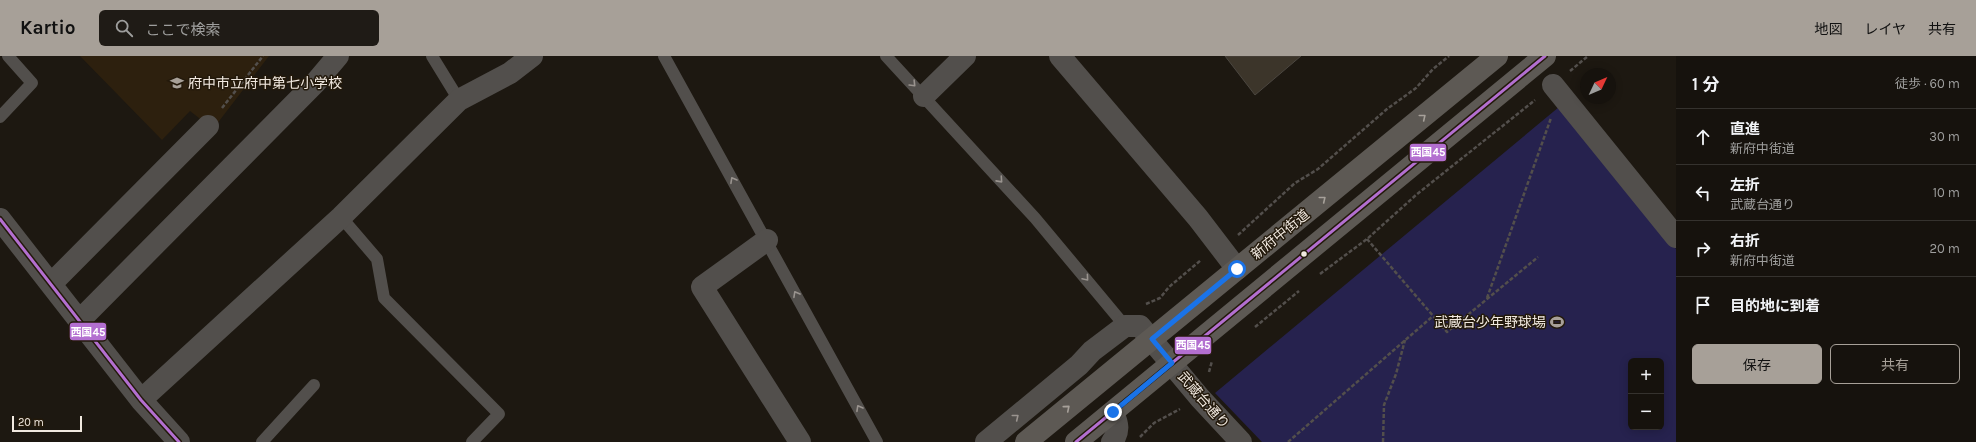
<!DOCTYPE html>
<html lang="ja">
<head>
<meta charset="utf-8">
<style>
	:root { --surface:#16120d; --page:#1f1b16; --text:#f1f3f6; --muted:#9e9e9d; --line:#35322e; --accent:#a7a098 }
	body { margin:0; font-family:Karla,"Noto Sans JP",sans-serif; background:var(--page); color:var(--text) }
	.controls { position:absolute; right:12px; bottom:12px; display:grid; overflow:hidden; border-radius:6px; box-shadow:0 2px 10px #0003 }
	.controls button { width:36px; height:36px; display:grid; place-items:center; padding:0; border:0; border-bottom:1px solid var(--line); background:var(--surface); color:var(--text); font:20px sans-serif }
	.compass { position:absolute; left:1580px; top:12px; width:36px; height:36px; border-radius:50%; background:var(--surface); box-shadow:0 2px 10px #0003; rotate:46deg }
	.scale { position:absolute; left:12px; bottom:10px; width:70px; box-sizing:border-box; padding-left:4px; border:2px solid #f1e9e0; border-top:0; font-size:11px; line-height:14px; white-space:nowrap; color:#f1e9e0; -webkit-text-stroke:3px #23190b; paint-order:stroke }
	.stop { position:absolute; width:12px; height:12px; margin:-9px; border:3px solid #1a73e8; border-radius:50%; background:#fff }
	.stop.end { background:#1a73e8; border-color:#fff; box-shadow:0 1px 4px #0008 }
	.list { margin:0; padding:0; list-style:none }
	h2 { display:flex; justify-content:space-between; align-items:center; height:52px; margin:0; padding:0 16px; font-size:17px }
	h2 small { font-size:13px; font-weight:400; color:var(--muted) }
	.list li { display:grid; grid-template-columns:26px 1fr auto; gap:12px; align-items:center; box-sizing:border-box; height:56px; padding:0 16px; border-top:1px solid var(--line) }
	.list b { display:block; font-size:15px; white-space:nowrap }
	.list p { margin:0; font-size:13px; white-space:nowrap; color:var(--muted) }
	.list em { font-size:13px; font-style:normal; color:var(--muted) }
	.actions { display:flex; gap:8px; padding:12px 16px }
	.actions a { flex:1; padding:9px 0; border:1px solid var(--accent); border-radius:6px; text-align:center; font-size:14px; color:var(--accent) }
	.actions .main { background:var(--accent); color:#111 }
	.icon { flex:none; width:22px; height:22px; fill:none; stroke:currentColor; stroke-width:2; stroke-linecap:round; stroke-linejoin:round }
	.map { position:relative; flex:none; width:1676px; height:386px; overflow:hidden }
	header { display:flex; align-items:center; gap:24px; box-sizing:border-box; height:56px; padding:0 20px; background:var(--accent); color:#111 }
	header strong { font-size:19px }
	nav { display:flex; gap:22px; margin-inline-start:auto; font-size:14px }
	.search { width:280px; height:36px; background:var(--page); display:flex; align-items:center; gap:10px; box-sizing:border-box; padding:0 14px; border-radius:6px; color:var(--muted); font-size:15px }
	main { display:flex }
	aside { flex:1; background:var(--surface) }
	.map>svg:first-child { display:block }
</style>
</head>
<body>
<header>
<strong>Kartio</strong>
<div class="search"><svg class="icon" aria-label="search" viewBox="0 0 24 24"><circle cx="10" cy="10" r="6"/><path d="M15 15l6 6"/></svg>ここで検索</div>
<nav><a>地図</a><a>レイヤ</a><a>共有</a></nav>
</header>
<main>
<div class="map">
<svg width="1676" height="386" viewBox="0 0 1676 386">
	<rect width="100%" height="100%" fill="#1d1811"/>
	<path fill="#2d200e" d="M80 0H269L213 73 190 55 162 84Z"/>
	<path fill="#26224e" fill-rule="evenodd" d="M1559 51 1676 193V386H1262L1215 337ZM1631 305H1661V371H1631Z"/>
	<path fill="#3c352a" stroke="#4c4741" d="M1225 0H1301L1255 39Z"/>
	<g fill="none" stroke-linecap="round" stroke-linejoin="round">
		<path stroke="#534f4c" stroke-width="2.5" stroke-dasharray="4 2" stroke-linecap="butt" d="M1570 15 1588 0
			M222 52 263 0
			M1238 179 1295 127 1318 113 1387 53 1416 32 1433 13 1449 0
			M1367 183 1447 276 1538 201
			M1320 218 1367 183 1416 139 1535 44
			M1487 242 1551 62
			M1146 248 1160 242 1169 231 1201 204
			M1255 271 1299 235
			M1209 316 1212 305
			M1140 381 1154 367 1180 353
			M1288 386 1433 260
			M1383 386 1384 349 1396 318 1405 284"/>
		<path stroke="#524f4c" stroke-width="12" d="M432 0 459 44
			M664 0 877 386
			M886 0 1035 162 1125 270
			M0 61 32 27 8 0
			M341 161 377 203 384 242 499 358 472 386
			M262 386 314 329"/>
		<path stroke="#524f4c" stroke-width="22" d="M1060 0 1198 162 1237 213
			M1553 29 1676 181
			M924 40 965 0
			M0 163 141 344 179 386
			M767 184 702 231 800 386
			M51 228 208 70
			M79 265 316 26 338 0
			M141 344 341 161 459 44 510 17 532 0
			M986 386 1079 309 1092 295 1125 270H1140L1200 342 1241 386
			M1112 386C1120 375 1118 368 1113 356"/>
		<path stroke="#5d5954" stroke-width="22" d="M1026 386 1497 0
			M1076 386 1545 0"/>
		<g stroke="#23190b" stroke-width="6">
			<path id="bus-1" d="M0 163 141 344 179 386
				M1076 386 1545 0"/>
		</g>
		<use href="#bus-1" stroke="#b36fd0" stroke-width="3"/>
	</g>
	<defs><path id="oneway-chevron" d="M-2-3.5L2.5 0L-2 3.5" fill="none" stroke-width="1.6" stroke-linecap="round" stroke-linejoin="round"/></defs>
	<g stroke="#9a948f">
		<use href="#oneway-chevron" transform="translate(913 28) rotate(46)"/>
		<use href="#oneway-chevron" transform="translate(733 124) rotate(-119)"/>
		<use href="#oneway-chevron" transform="translate(1000 124) rotate(48)"/>
		<use href="#oneway-chevron" transform="translate(1086 222) rotate(50)"/>
		<use href="#oneway-chevron" transform="translate(796 238) rotate(-119)"/>
		<use href="#oneway-chevron" transform="translate(859 352) rotate(-119)"/>
		<use href="#oneway-chevron" transform="translate(1016 361) rotate(-39)"/>
	</g>
	<g stroke="#a7a19a">
		<use href="#oneway-chevron" transform="translate(1423 61) rotate(-39)"/>
		<use href="#oneway-chevron" transform="translate(1323 143) rotate(-39)"/>
		<use href="#oneway-chevron" transform="translate(1067 352) rotate(-40)"/>
	</g>
	<g fill="none" stroke-linecap="round" stroke-linejoin="round">
		<path stroke="#1a73e8" stroke-width="5" d="M1113 356 1172 307 1152 283 1237 213"/>
	</g>
	<defs>
		<g id="school-bare" transform="scale(1.08)"><path d="M0-5L7-2L0 1L-7-2ZM-4 1L0 2.5L4 1V4Q0 6-4 4Z" fill="#a7a098" stroke="#23190b" stroke-width="2.5" paint-order="stroke"/></g>
		<g id="stadium-bare" transform="scale(1.08)"><path d="M0-5a6.5 5 0 1 0 0 10a6.5 5 0 1 0 0-10ZM-3.5-1.8h7v3.6h-7Z" fill="#a7a098" stroke="#23190b" stroke-width="2.5" paint-order="stroke"/></g>
	</defs>
	<g fill-rule="evenodd">
		<use href="#school-bare" x="177" y="27"/>
		<use href="#stadium-bare" x="1557" y="266"/>
	</g>
	<circle fill="#f1e9e0" stroke="#23190b" stroke-width="1.5" cx="1304" cy="198" r="3.5"/>
	<g text-anchor="middle" stroke-width="3" stroke-linejoin="round" paint-order="stroke">
		<g font-size="14" fill="#f1e9e0" stroke="#23190b" text-anchor="start">
			<text x="188" y="32">府中市立府中第七小学校</text>
			<text x="1546" y="271" text-anchor="end">武蔵台少年野球場</text>
		</g>
		<g font-size="14" fill="#f1e9e0" stroke="#23190b">
			<text transform="translate(1280 178) rotate(-39)" y="5">新府中街道</text>
			<text transform="translate(1204 344) rotate(49)" y="5">武蔵台通り</text>
		</g>
	</g>
	<g stroke="#23190b" stroke-width="1.5">
		<rect x="1409" y="87" width="38" height="19" rx="4" fill="#b36fd0"/>
		<rect x="69" y="266" width="38" height="19" rx="4" fill="#b36fd0"/>
		<rect x="1174" y="280" width="38" height="19" rx="4" fill="#b36fd0"/>
	</g>
	<g font-size="11" text-anchor="middle" font-weight="bold" fill="#fff">
		<text x="1428" y="100">西国45</text>
		<text x="88" y="280">西国45</text>
		<text x="1193" y="293">西国45</text>
	</g>
</svg>
<div class="controls">
<button>+</button>
<button>−</button>
</div>
<svg class="compass" viewBox="-18 -18 36 36"><path d="M0-13l5 13h-10z" fill="#e53935"/><path d="M0 13l5-13h-10z" fill="#9e9e9d"/></svg>
<div class="scale">20 m</div>
<div class="stop" style="left:1237px;top:213px"></div>
<div class="stop end" style="left:1113px;top:356px"></div>
</div>
<aside>
<h2>1 分<small>徒歩 · 60 m</small></h2>
<ul class="list">
<li><svg class="icon" aria-label="ahead" viewBox="0 0 24 24"><path d="M12 20V5M6 11l6-6 6 6"/></svg><div><b>直進</b><p>新府中街道</p></div><em>30 m</em></li>
<li><svg class="icon" aria-label="left" viewBox="0 0 24 24"><path d="M17 20v-9H6M10 6l-5 5 5 5"/></svg><div><b>左折</b><p>武蔵台通り</p></div><em>10 m</em></li>
<li><svg class="icon" aria-label="right" viewBox="0 0 24 24"><path d="M7 20v-9h11M14 6l5 5-5 5"/></svg><div><b>右折</b><p>新府中街道</p></div><em>20 m</em></li>
<li><svg class="icon" aria-label="arrive" viewBox="0 0 24 24"><path d="M6 21V4h12l-3 4 3 4H6"/></svg><div><b>目的地に到着</b></div></li>
</ul>
<div class="actions"><a class="main">保存</a><a>共有</a></div>
</aside>
</main>
</body>
</html>
